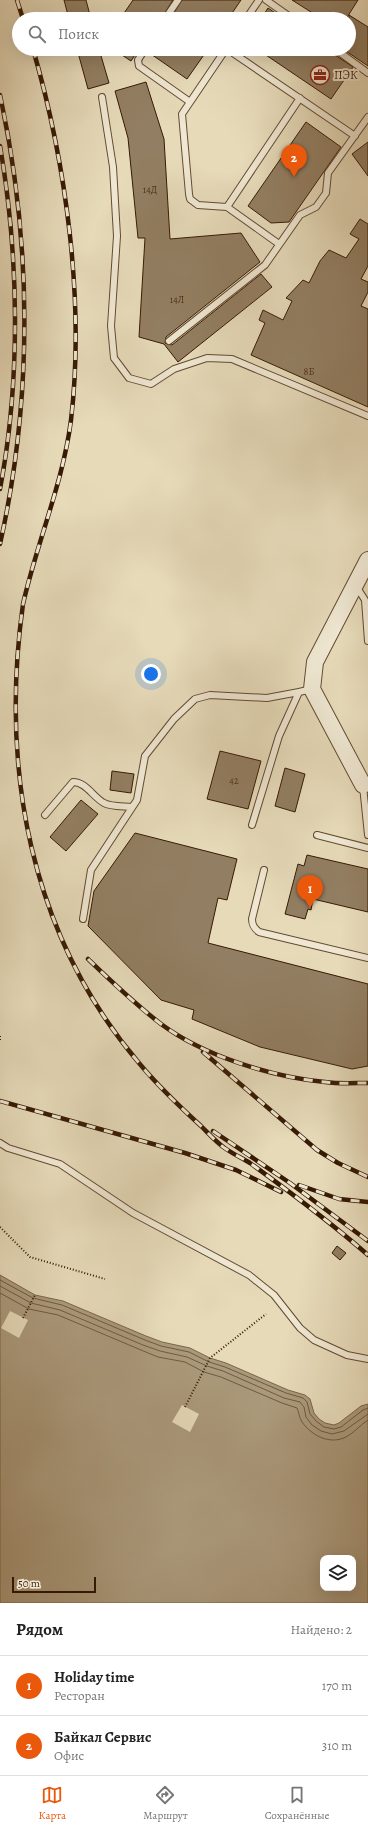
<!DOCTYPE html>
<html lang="ru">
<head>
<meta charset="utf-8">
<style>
	:root { --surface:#fff; --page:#f2f2f2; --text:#222; --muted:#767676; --line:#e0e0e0; --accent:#ea580c }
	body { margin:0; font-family:Alegreya,serif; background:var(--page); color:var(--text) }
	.controls { position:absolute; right:12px; bottom:12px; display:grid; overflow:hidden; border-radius:8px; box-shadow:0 4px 16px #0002 }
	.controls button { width:36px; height:36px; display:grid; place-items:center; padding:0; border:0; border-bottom:1px solid var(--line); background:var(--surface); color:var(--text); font:20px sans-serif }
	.scale { position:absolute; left:12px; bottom:10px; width:84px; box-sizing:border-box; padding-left:4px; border:2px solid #371a04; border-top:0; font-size:11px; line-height:14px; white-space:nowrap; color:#371a04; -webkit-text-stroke:3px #efe7d2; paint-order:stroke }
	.you { position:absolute; left:151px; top:674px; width:14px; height:14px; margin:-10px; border:3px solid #fff; border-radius:50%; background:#1a73e8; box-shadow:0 0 0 6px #1a73e833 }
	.badge { display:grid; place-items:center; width:26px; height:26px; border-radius:50%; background:var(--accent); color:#fff; font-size:13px; font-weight:700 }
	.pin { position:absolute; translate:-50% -33px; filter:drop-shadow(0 1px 2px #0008) }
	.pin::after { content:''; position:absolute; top:21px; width:14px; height:12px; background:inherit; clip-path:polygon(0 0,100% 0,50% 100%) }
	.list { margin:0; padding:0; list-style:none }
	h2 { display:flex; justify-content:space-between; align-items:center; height:52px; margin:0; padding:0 16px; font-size:17px }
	h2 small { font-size:13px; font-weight:400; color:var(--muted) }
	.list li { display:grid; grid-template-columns:26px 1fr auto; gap:12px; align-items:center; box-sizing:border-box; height:60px; padding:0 16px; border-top:1px solid var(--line) }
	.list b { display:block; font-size:15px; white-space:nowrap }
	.list p { margin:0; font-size:13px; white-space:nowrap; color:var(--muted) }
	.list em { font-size:13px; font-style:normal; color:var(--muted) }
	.icon { flex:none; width:22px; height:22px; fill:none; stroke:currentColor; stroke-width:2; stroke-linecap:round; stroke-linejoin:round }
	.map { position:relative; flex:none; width:368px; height:1603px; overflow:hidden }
	.search { position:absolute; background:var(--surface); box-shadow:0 4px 16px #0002; left:12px; right:12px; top:12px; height:44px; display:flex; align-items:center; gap:10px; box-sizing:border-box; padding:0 14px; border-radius:22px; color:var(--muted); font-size:15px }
	.sheet { height:172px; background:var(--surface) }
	nav { display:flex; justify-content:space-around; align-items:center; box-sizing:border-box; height:56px; border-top:1px solid var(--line); background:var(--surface); font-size:11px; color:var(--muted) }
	nav a { display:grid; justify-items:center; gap:2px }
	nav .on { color:var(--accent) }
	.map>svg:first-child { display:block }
</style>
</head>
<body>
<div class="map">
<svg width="368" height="1603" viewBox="0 0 368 1603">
	<rect width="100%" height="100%" fill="#e6dab9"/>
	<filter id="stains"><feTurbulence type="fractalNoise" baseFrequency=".005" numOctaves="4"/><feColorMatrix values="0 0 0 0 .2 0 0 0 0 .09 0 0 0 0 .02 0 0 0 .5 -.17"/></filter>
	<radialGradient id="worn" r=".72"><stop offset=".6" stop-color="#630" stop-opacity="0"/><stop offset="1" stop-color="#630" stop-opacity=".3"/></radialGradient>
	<path fill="#aa997b" stroke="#7c664b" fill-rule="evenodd" d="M0 1275 35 1295 63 1301 146 1336 162 1342 190 1348 210 1358 226 1363 288 1390 305 1395 310 1399 314 1413 319 1419 325 1423 334 1425 339 1423 361 1406 368 1404V1603H0ZM323 1558H353V1588H323Z"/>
	<path fill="#e6dab9" d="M10 1311 28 1320 19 1338 1 1328Z
		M182 1405 199 1414 190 1432 172 1422Z"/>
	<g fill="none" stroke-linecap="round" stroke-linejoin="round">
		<path stroke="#705a40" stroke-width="1" d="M0 1280 33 1298 62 1305 145 1340 161 1346 189 1352 209 1362 225 1367 286 1393 303 1398 307 1402 310 1414 316 1421 324 1427 334 1429 341 1427 363 1410 368 1408
			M0 1286 31 1303 60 1310 143 1345 160 1351 187 1357 207 1366 223 1371 284 1398 300 1402 304 1407 306 1417 312 1425 321 1431 332 1434 344 1431 368 1414
			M0 1293 29 1309 58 1315 141 1350 158 1357 185 1362 204 1372 221 1377 282 1403 297 1408C299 1412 299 1417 302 1422 312 1436 330 1445 346 1437 354 1433 360 1425 368 1420"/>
	</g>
	<path fill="#927e62" stroke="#371a04" d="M64 0H86L91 19H69Z
		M133 0H173L161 19H120Z
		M182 0H241L228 19H170Z
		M292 0H358L346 19H306L311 12Z
		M268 8 284 19H261Z
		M349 15 368 27V66L343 49H349Z
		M77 49H99L109 83 88 89Z
		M113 49H139L131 61Z
		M149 49H208L187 79 148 52Z
		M257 49H331L332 53 353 67 331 99Z
		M146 82 164 139 170 239 241 233 260 262 166 337 165 343 172 345 261 274 272 287 178 362 164 344 139 337 145 238H138L128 138 115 91Z
		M306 122 341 147 289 222 271 223 248 206Z
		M368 142V176L352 154Z
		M360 219 368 224V266L361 279 368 282V292L361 306 368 309V407L251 355 265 323 259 320 263 310 283 320 292 301 286 298 303 280 309 283 320 261 329 250 346 258 359 239 350 234Z
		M220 751 261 761 248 809 207 799Z
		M285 768 305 774 295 812 275 806Z
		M112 771 134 774 131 793 110 790Z
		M81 800 98 814 66 851 50 837Z
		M135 833 237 859 227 900 218 898 208 943 368 984V1066L352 1069 260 1047 192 1019 194 1010 161 1000 88 926 94 891Z
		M307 855 368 869V912L313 899 311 910 308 909 305 919 285 914 298 864 304 866Z
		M337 1246 346 1253 340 1260 332 1253Z"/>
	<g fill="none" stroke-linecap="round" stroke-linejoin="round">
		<g stroke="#634a31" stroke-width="8">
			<path id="service" d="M266 0 293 19
				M165 19 178 0
				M246 19 259 0
				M145 49 138 60 139 66 190 102
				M226 49 182 114 189 194 190 199 198 205 227 207 279 244
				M227 49 355 136
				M335 49 368 73
				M102 97 113 167 117 236 111 326 114 358 129 378 151 384 174 369 207 358 232 359 368 416
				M227 207 300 98
				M169 341 265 265 300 215 316 207 326 193 328 173 368 117
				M356 586 365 600 368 641
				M363 786 368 835
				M45 815 73 782C86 782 93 797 104 803 111 807 124 806 132 807
				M252 825 279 736 299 692 312 689
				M317 835 368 848
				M264 870 252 919C252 925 254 928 259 932L368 958
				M83 919 91 870 137 800 145 756 174 719 195 699 210 695 267 698 299 692
				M0 1143 8 1148 60 1164 133 1213 249 1275 274 1295 300 1328 314 1340 347 1355 368 1359"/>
		</g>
		<g stroke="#634a31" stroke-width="18">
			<path id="tertiary" d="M363 785 312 689 315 662 368 560"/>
		</g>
		<path stroke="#371a04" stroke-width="2" stroke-dasharray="1 2" stroke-linecap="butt" d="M0 1036V1041
			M0 1227 30 1257 105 1279
			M23 1318 35 1295
			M185 1407 210 1358 266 1314"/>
		<use href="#service" stroke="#efe7d2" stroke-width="6"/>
		<use href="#tertiary" stroke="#efe7d2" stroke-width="16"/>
		<g stroke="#371a04" stroke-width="4.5">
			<path id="rail" d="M17 0 23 19
				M33 49C66 163 85 301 71 420 63 483 37 542 23 604 0 769 30 935 139 1063 158 1086 179 1106 201 1126 209 1134 217 1143 226 1149 233 1154 242 1158 250 1163 290 1192 330 1222 368 1255
				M0 95C32 243 33 397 0 544
				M0 146C19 256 21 379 0 489
				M88 959C111 981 135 1004 161 1024 204 1056 272 1077 325 1082 339 1084 354 1083 368 1083
				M203 1052 317 1150 338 1163 368 1177
				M0 1101 185 1153 236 1170 281 1192
				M213 1131 290 1183 368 1241
				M299 1185 339 1199 368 1202"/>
		</g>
		<use href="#rail" stroke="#efe7d2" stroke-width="3" stroke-dasharray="9" stroke-linecap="butt"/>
	</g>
	<defs>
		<g id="office-ring" transform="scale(1)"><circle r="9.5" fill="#efe7d2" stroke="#8f2418" stroke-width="1.5"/><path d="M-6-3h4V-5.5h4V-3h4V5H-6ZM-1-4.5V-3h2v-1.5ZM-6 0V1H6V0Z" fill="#8f2418"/></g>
	</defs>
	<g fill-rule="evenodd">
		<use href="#office-ring" x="320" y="75"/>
	</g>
	<g text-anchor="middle" stroke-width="4" stroke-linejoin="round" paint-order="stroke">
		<g font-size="10" fill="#4e331c">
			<text x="150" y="193">14Д</text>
			<text x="177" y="303">14Л</text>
			<text x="309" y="375">8Б</text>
			<text x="234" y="784">42</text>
		</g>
		<g font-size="12" fill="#371a04" stroke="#efe7d2" text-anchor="start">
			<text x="334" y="79">ПЭК</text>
		</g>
	</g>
	<rect width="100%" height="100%" filter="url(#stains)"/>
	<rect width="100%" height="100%" fill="url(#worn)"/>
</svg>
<div class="controls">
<button><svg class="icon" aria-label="layers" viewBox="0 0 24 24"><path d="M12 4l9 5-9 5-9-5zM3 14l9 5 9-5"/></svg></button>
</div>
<div class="scale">50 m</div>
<div class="you"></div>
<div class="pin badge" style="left:310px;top:908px">1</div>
<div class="pin badge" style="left:294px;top:177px">2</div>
<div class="search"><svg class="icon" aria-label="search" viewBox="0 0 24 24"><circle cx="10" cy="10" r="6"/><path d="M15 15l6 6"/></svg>Поиск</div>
</div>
<section class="sheet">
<h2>Рядом<small>Найдено: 2</small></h2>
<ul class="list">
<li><span class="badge">1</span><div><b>Holiday time</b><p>Ресторан</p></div><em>170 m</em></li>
<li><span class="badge">2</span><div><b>Байкал Сервис</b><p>Офис</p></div><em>310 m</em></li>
</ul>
</section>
<nav>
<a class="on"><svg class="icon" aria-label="map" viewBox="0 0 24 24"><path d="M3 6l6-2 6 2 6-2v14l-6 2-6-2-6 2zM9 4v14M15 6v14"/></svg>Карта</a>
<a><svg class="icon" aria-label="directions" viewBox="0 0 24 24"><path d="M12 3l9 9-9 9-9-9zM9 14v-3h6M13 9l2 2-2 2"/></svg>Маршрут</a>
<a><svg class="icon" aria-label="saved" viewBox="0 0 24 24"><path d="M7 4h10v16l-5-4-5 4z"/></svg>Сохранённые</a>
</nav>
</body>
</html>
